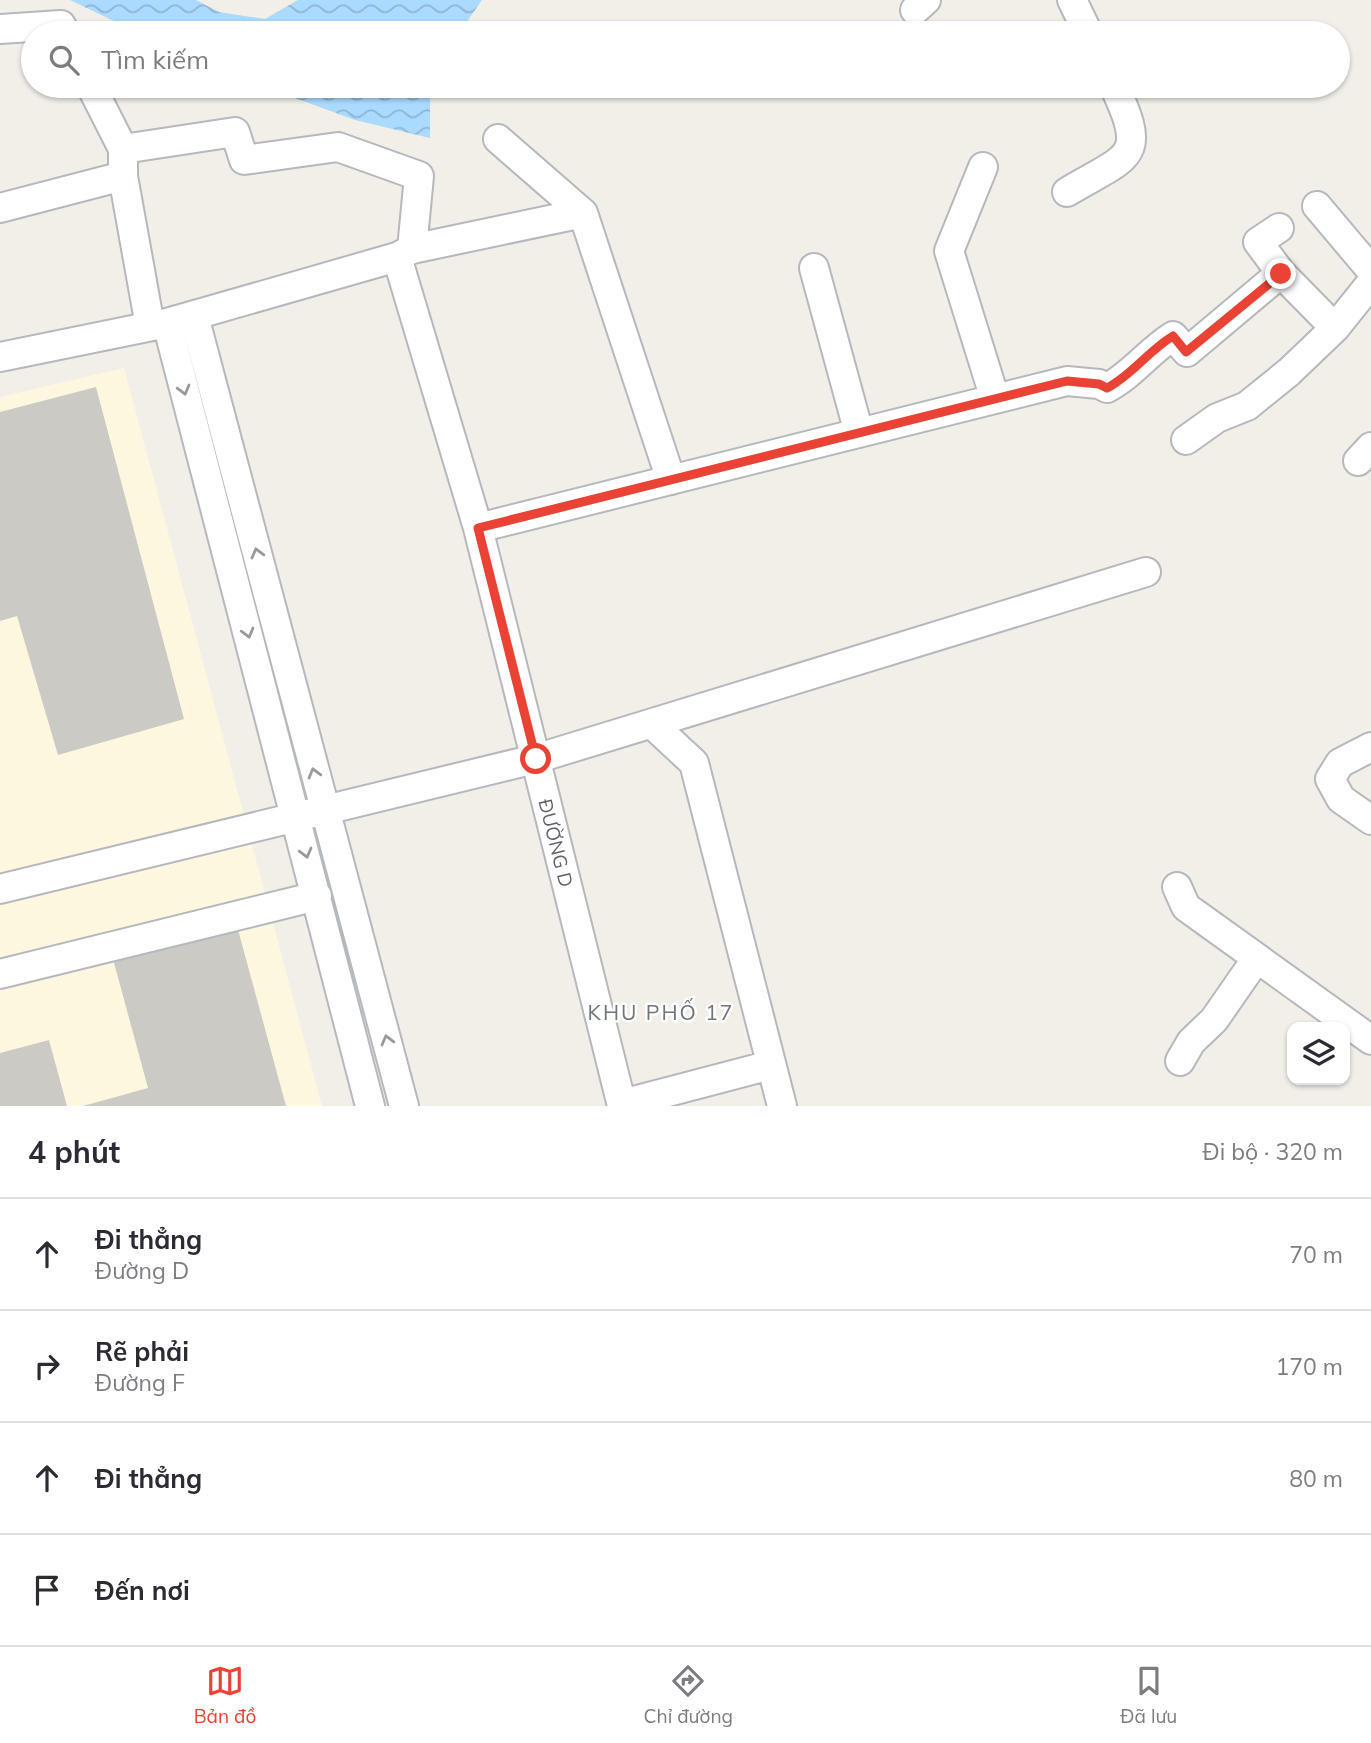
<!DOCTYPE html>
<html lang="vi">
<head>
<meta charset="utf-8">
<style>
	:root { --surface:#fff; --page:#f7f7f7; --text:#2b2b33; --muted:#7c7c81; --line:#e1e1e2; --accent:#ea4335 }
	body { margin:0; font-family:Mulish,sans-serif; background:var(--page); color:var(--text) }
	.controls { position:absolute; right:21px; bottom:21px; display:grid; overflow:hidden; border-radius:14px; box-shadow:0 2px 5px #0004 }
	.controls button { width:63px; height:63px; display:grid; place-items:center; padding:0; border:0; border-bottom:2px solid var(--line); background:var(--surface); color:var(--text); font:35px sans-serif }
	.stop { position:absolute; width:21px; height:21px; margin:-16px; border:5px solid #ea4335; border-radius:50%; background:#fff }
	.stop.end { background:#ea4335; border-color:#fff; box-shadow:0 2px 7px #0008 }
	.list { margin:0; padding:0; list-style:none }
	h2 { display:flex; justify-content:space-between; align-items:center; height:91px; margin:0; padding:0 28px; font-size:30px }
	h2 small { font-size:23px; font-weight:400; color:var(--muted) }
	.list li { display:grid; grid-template-columns:46px 1fr auto; gap:21px; align-items:center; box-sizing:border-box; height:112px; padding:0 28px; border-top:2px solid var(--line) }
	.list b { display:block; font-size:26px; white-space:nowrap }
	.list p { margin:0; font-size:23px; white-space:nowrap; color:var(--muted) }
	.list em { font-size:23px; font-style:normal; color:var(--muted) }
	.icon { flex:none; width:38px; height:38px; fill:none; stroke:currentColor; stroke-width:2; stroke-linecap:round; stroke-linejoin:round }
	.map { position:relative; flex:none; width:1371px; height:1106px; overflow:hidden }
	.search { position:absolute; background:var(--surface); box-shadow:0 2px 5px #0004; left:21px; right:21px; top:21px; height:77px; display:flex; align-items:center; gap:18px; box-sizing:border-box; padding:0 24px; border-radius:38px; color:var(--muted); font-size:26px }
	.sheet { height:539px; background:var(--surface) }
	nav { display:flex; justify-content:space-around; align-items:center; box-sizing:border-box; height:98px; border-top:2px solid var(--line); background:var(--surface); font-size:19px; color:var(--muted) }
	nav a { display:grid; justify-items:center; gap:4px }
	nav .on { color:var(--accent) }
	.map>svg:first-child { display:block }
</style>
</head>
<body>
<div class="map">
<svg width="1371" height="1106" viewBox="0 0 1371 1106">
	<defs>
		<pattern id="water-waves" width="16" height="10" patternUnits="userSpaceOnUse" patternTransform="scale(1.75)"><rect width="16" height="10" fill="#aadaff"/><path d="M0 5q4-4 8 0t8 0" fill="none" stroke="#8eb4d2"/></pattern>
	</defs>
	<rect width="100%" height="100%" fill="#f1efe8"/>
	<path fill="#fef7e0" d="M124 368 322 1106H0V397Z"/>
	<path fill="url(#water-waves)" d="M70 0H196L219 12 265 19 298 0H482L459 33H139Z
		M262 86H430V138L355 120Z"/>
	<path fill="#cccac5" d="M96 387 184 719 58 755 17 616 0 621V412Z
		M234 915 286 1106H83L148 1088 110 948Z
		M49 1040 67 1106H0V1053Z"/>
	<g fill="none" stroke-linecap="round" stroke-linejoin="round">
		<g stroke="#b5b8bc" stroke-width="32">
			<path id="minor" d="M1072 0 1088 33
				M915 10 926 0
				M0 29 61 25 65 33
				M91 86 123 149V176L150 326
				M498 139 583 213 671 480
				M123 149 235 132 244 160 338 147 419 176 412 249
				M983 167 949 251 995 399
				M1067 192C1129 155 1149 159 1114 86
				M1317 206 1371 270
				M0 208 123 176
				M1279 228 1258 242 1281 273 1335 328
				M397 257 478 528 622 1106
				M814 268 859 433
				M194 316 404 1106
				M167 323 370 1106
				M0 357 167 323 397 257 412 249 583 213
				M1186 440 1217 418 1247 406 1289 372 1335 328 1371 283
				M1358 461 1371 447
				M478 528 1067 381 1099 384 1107 388C1132 375 1149 351 1173 336L1187 352 1281 273
				M652 724 694 763 782 1106
				M1371 747 1340 763 1330 779 1341 799 1371 820
				M1177 887 1186 907 1371 1040
				M0 889 535 759 1146 572
				M0 974 317 896
				M1180 1061 1191 1042 1214 1020 1257 958
				M622 1104 771 1065"/>
		</g>
		<use href="#minor" stroke="#fff" stroke-width="28"/>
	</g>
	<defs><path id="oneway-chevron" d="M-2-3.5L2.5 0L-2 3.5" fill="none" stroke-width="1.6" stroke-linecap="round" stroke-linejoin="round" transform="scale(1.75)"/></defs>
	<g stroke="#979a9d">
		<use href="#oneway-chevron" transform="translate(184 390) rotate(75)"/>
		<use href="#oneway-chevron" transform="translate(257 553) rotate(-105)"/>
		<use href="#oneway-chevron" transform="translate(248 633) rotate(75)"/>
		<use href="#oneway-chevron" transform="translate(314 773) rotate(-105)"/>
		<use href="#oneway-chevron" transform="translate(306 853) rotate(75)"/>
		<use href="#oneway-chevron" transform="translate(387 1040) rotate(-105)"/>
	</g>
	<g fill="none" stroke-linecap="round" stroke-linejoin="round">
		<path stroke="#ea4335" stroke-width="9" d="M536 759 478 528 1067 381 1099 384 1107 388C1132 375 1148 351 1173 336L1186 352 1281 274"/>
	</g>
	<g text-anchor="middle" stroke-width="5" stroke-linejoin="round" paint-order="stroke">
		<g font-size="19" fill="#5f6368" stroke="#fff">
			<text transform="translate(556 843) rotate(76)" y="7">ĐƯỜNG D</text>
		</g>
		<g font-size="21" letter-spacing="2" fill="#70757a" stroke="#fff">
			<text x="661" y="1020">KHU PHỐ 17</text>
		</g>
	</g>
</svg>
<div class="controls">
<button><svg class="icon" aria-label="layers" viewBox="0 0 24 24"><path d="M12 4l9 5-9 5-9-5zM3 14l9 5 9-5"/></svg></button>
</div>
<div class="stop" style="left:536px;top:759px"></div>
<div class="stop end" style="left:1281px;top:274px"></div>
<div class="search"><svg class="icon" aria-label="search" viewBox="0 0 24 24"><circle cx="10" cy="10" r="6"/><path d="M15 15l6 6"/></svg>Tìm kiếm</div>
</div>
<section class="sheet">
<h2>4 phút<small>Đi bộ · 320 m</small></h2>
<ul class="list">
<li><svg class="icon" aria-label="ahead" viewBox="0 0 24 24"><path d="M12 20V5M6 11l6-6 6 6"/></svg><div><b>Đi thẳng</b><p>Đường D</p></div><em>70 m</em></li>
<li><svg class="icon" aria-label="right" viewBox="0 0 24 24"><path d="M7 20v-9h11M14 6l5 5-5 5"/></svg><div><b>Rẽ phải</b><p>Đường F</p></div><em>170 m</em></li>
<li><svg class="icon" aria-label="ahead" viewBox="0 0 24 24"><path d="M12 20V5M6 11l6-6 6 6"/></svg><div><b>Đi thẳng</b></div><em>80 m</em></li>
<li><svg class="icon" aria-label="arrive" viewBox="0 0 24 24"><path d="M6 21V4h12l-3 4 3 4H6"/></svg><div><b>Đến nơi</b></div></li>
</ul>
</section>
<nav>
<a class="on"><svg class="icon" aria-label="map" viewBox="0 0 24 24"><path d="M3 6l6-2 6 2 6-2v14l-6 2-6-2-6 2zM9 4v14M15 6v14"/></svg>Bản đồ</a>
<a><svg class="icon" aria-label="directions" viewBox="0 0 24 24"><path d="M12 3l9 9-9 9-9-9zM9 14v-3h6M13 9l2 2-2 2"/></svg>Chỉ đường</a>
<a><svg class="icon" aria-label="saved" viewBox="0 0 24 24"><path d="M7 4h10v16l-5-4-5 4z"/></svg>Đã lưu</a>
</nav>
</body>
</html>
